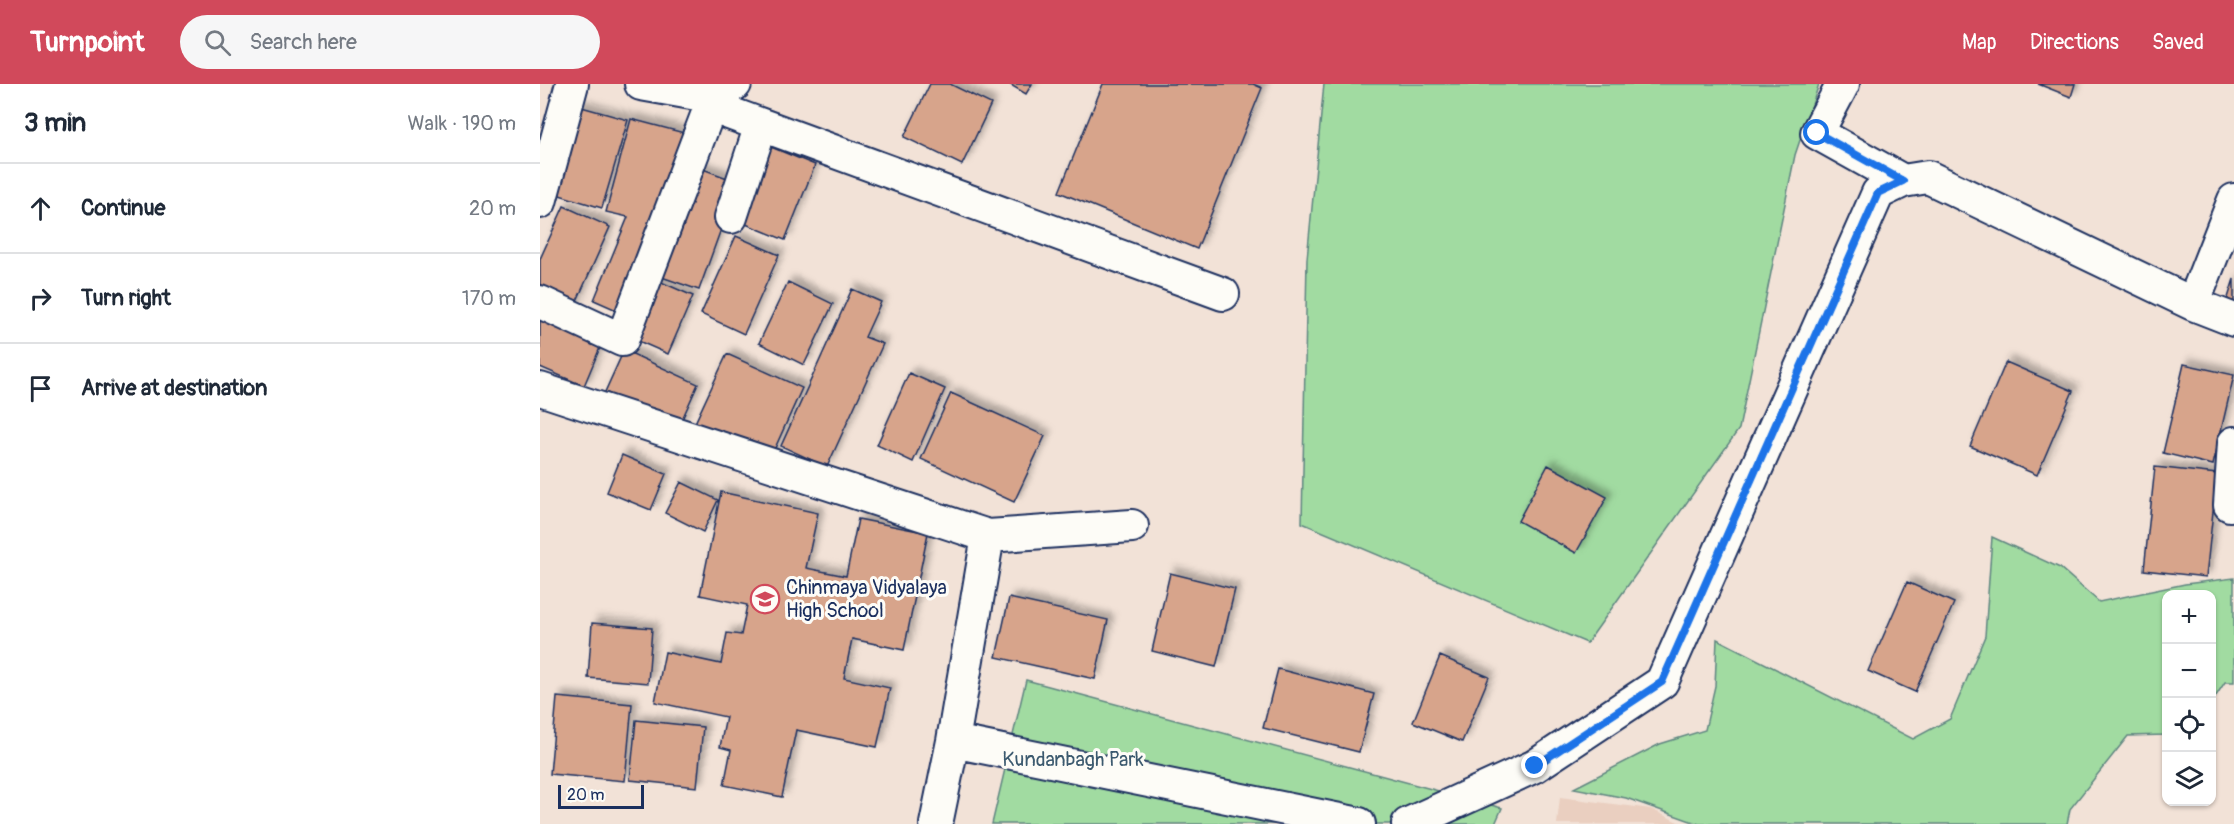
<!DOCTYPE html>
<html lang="en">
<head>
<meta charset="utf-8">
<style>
	:root { --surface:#fff; --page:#f6f6f7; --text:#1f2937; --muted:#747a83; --line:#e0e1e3; --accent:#d1495b }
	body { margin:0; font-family:Pangolin,sans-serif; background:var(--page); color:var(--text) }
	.controls { position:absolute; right:18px; bottom:18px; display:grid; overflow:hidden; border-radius:12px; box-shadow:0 2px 4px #0004 }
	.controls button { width:54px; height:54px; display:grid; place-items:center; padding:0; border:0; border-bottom:2px solid var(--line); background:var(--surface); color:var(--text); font:30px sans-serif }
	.scale { position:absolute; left:18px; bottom:15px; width:86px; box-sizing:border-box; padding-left:6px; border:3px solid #1b2f5e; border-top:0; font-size:16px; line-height:21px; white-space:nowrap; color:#1b2f5e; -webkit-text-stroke:4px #fdfcf7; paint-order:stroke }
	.stop { position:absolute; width:18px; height:18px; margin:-14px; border:4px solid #1a73e8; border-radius:50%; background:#fff }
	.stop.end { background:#1a73e8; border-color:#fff; box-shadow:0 2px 6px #0008 }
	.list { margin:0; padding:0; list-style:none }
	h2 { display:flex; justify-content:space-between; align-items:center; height:78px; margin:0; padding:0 24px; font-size:26px }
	h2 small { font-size:20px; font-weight:400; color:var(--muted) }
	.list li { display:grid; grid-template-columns:39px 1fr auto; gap:18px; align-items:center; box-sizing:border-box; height:90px; padding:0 24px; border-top:2px solid var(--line) }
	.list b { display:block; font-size:22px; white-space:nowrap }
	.list em { font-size:20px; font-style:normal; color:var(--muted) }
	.icon { flex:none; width:33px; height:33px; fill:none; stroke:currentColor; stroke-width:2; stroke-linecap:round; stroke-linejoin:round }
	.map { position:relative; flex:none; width:1694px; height:740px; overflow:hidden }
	header { display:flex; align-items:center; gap:36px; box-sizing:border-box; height:84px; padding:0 30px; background:var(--accent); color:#fff }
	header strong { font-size:28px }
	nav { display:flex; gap:33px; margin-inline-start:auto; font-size:21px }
	.search { width:420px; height:54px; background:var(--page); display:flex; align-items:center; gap:15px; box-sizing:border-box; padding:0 21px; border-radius:33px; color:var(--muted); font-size:22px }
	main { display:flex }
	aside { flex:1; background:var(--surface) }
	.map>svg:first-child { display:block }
</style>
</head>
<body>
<header>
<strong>Turnpoint</strong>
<div class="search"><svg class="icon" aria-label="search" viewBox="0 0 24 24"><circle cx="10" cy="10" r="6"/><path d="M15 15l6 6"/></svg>Search here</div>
<nav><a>Map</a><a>Directions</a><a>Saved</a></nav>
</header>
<main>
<aside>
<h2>3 min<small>Walk · 190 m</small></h2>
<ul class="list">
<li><svg class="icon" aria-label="ahead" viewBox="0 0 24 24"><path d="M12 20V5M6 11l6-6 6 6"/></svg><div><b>Continue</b></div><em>20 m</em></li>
<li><svg class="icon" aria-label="right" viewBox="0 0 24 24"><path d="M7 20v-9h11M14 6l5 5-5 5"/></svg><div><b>Turn right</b></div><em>170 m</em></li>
<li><svg class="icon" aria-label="arrive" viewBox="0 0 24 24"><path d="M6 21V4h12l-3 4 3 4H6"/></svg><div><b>Arrive at destination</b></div></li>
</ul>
</aside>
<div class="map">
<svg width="1694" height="740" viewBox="0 0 1694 740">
	<defs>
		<filter id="shadow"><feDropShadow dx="5.5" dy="-5.5" stdDeviation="3" flood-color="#0004"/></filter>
	</defs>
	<rect width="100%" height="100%" fill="#f2e2d7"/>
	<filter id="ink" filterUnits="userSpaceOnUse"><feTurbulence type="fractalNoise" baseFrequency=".0167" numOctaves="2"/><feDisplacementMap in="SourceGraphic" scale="12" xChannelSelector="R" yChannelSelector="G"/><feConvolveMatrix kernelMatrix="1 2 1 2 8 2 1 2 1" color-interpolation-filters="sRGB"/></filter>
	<g filter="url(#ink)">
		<path fill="#eacfc0" d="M1020 713 1111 725 1142 740H1017Z"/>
		<path fill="#a1dba1" stroke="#5e8580" stroke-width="1.5" d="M784 0H1279L1255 71 1199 345 1047 559 762 439 767 175Z
			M1452 453 1520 484 1559 518 1645 500 1694 494V598H1685L1672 618V511H1626V651L1588 652 1530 725 1527 740H1159L1086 714 1034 704 1120 660 1165 646 1175 602 1177 555 1373 655 1410 635 1445 552Z
			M486 596 962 724 955 740H452Z"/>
		<path fill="#d7a48b" stroke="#1b2f5e" stroke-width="1.5" filter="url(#shadow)" d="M390 0H410L451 20 422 81 364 53Z
			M469 0H492L486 10Z
			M563 0H713L722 4 657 165 519 108Z
			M1498 0H1535L1531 13Z
			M38 22 88 36 62 124 13 109Z
			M91 35 148 50 81 228 54 216 88 133 66 128Z
			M226 61 275 81 245 156 196 136Z
			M152 81 198 98 159 206 113 190Z
			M24 122 70 143 32 228 0 213V175Z
			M196 152 239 171 204 250 161 230Z
			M112 194 153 212 128 270 87 252Z
			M1694 195V219L1687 217Z
			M248 198 293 220 264 281 219 259Z
			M312 205 341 218 325 253 343 260 287 383 241 362Z
			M0 229 64 254 44 302 0 283Z
			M84 266 158 300 139 342 65 308Z
			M187 270 262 304 231 373 155 339Z
			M1466 278 1533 307 1497 391 1430 362Z
			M1644 280 1694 291 1673 381 1623 369Z
			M369 289 405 305 373 378 337 361Z
			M411 309 505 352 474 418 381 375Z
			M82 371 126 390 111 426 67 408Z
			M1008 381 1067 413 1036 469 978 437Z
			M1615 383 1677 390 1666 493 1604 486Z
			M141 398 178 416 163 448 125 429Z
			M181 408 278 429 266 484 306 492 318 435 388 449 364 566 312 555 304 594 350 604 337 663 256 646 242 713 184 701 191 666 180 663 186 633 115 618 125 568 181 580 187 549 201 551 207 521 160 511Z
			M630 489 695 505 676 583 612 567Z
			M1367 498 1414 519 1375 608 1328 587Z
			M469 514 568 536 555 595 456 573Z
			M52 539 112 544 108 599 48 594Z
			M900 572 949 593 922 658 873 638Z
			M738 585 834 610 819 668 723 644Z
			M17 613 92 620 85 697 10 690Z
			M96 636 163 643 157 703 90 696Z"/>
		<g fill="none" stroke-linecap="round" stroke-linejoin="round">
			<g stroke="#1b2f5e" stroke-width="36">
				<path id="minor" d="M101 0 174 13 195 0
					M1303 0 1277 49 1363 97
					M170 22 683 210
					M1694 116 1653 220 1694 236
					M0 118 32 0
					M191 133 221 41
					M0 218 82 256 174 13
					M0 305 448 452
					M1690 421 1694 359
					M413 657 448 452 592 442
					M396 740 413 657 819 740
					M868 740 995 682 1122 598 1338 109 1363 97 1388 93 1653 220"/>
			</g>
			<use href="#minor" stroke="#fdfcf7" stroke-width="32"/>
		</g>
	</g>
	<g fill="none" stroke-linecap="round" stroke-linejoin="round" filter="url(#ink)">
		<path stroke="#1a73e8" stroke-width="8" d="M995 682 1122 598 1338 109 1363 97 1277 49"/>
	</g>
	<defs>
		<g id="school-ring" transform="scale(1.5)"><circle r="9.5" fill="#fdfcf7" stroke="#d1495b" stroke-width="1.5"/><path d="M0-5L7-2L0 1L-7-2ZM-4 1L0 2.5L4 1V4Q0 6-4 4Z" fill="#d1495b"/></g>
	</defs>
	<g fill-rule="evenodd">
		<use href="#school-ring" x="225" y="515"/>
	</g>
	<g text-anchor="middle" stroke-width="6" stroke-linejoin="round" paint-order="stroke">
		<g font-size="20" fill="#1b2f5e" stroke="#fdfcf7" text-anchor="start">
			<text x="246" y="510">Chinmaya Vidyalaya<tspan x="246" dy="23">High School</tspan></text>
		</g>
		<g font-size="20" fill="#3c5a6f" stroke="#fdfcf7">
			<text x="533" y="682">Kundanbagh Park</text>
		</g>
	</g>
</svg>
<div class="controls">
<button>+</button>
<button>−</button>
<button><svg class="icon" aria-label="locate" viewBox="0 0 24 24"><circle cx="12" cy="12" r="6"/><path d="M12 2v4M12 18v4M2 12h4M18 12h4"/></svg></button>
<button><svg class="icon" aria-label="layers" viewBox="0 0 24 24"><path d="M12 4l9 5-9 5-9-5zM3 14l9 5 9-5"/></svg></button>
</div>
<div class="scale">20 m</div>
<div class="stop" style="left:1277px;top:49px"></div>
<div class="stop end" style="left:995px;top:682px"></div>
</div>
</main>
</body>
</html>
